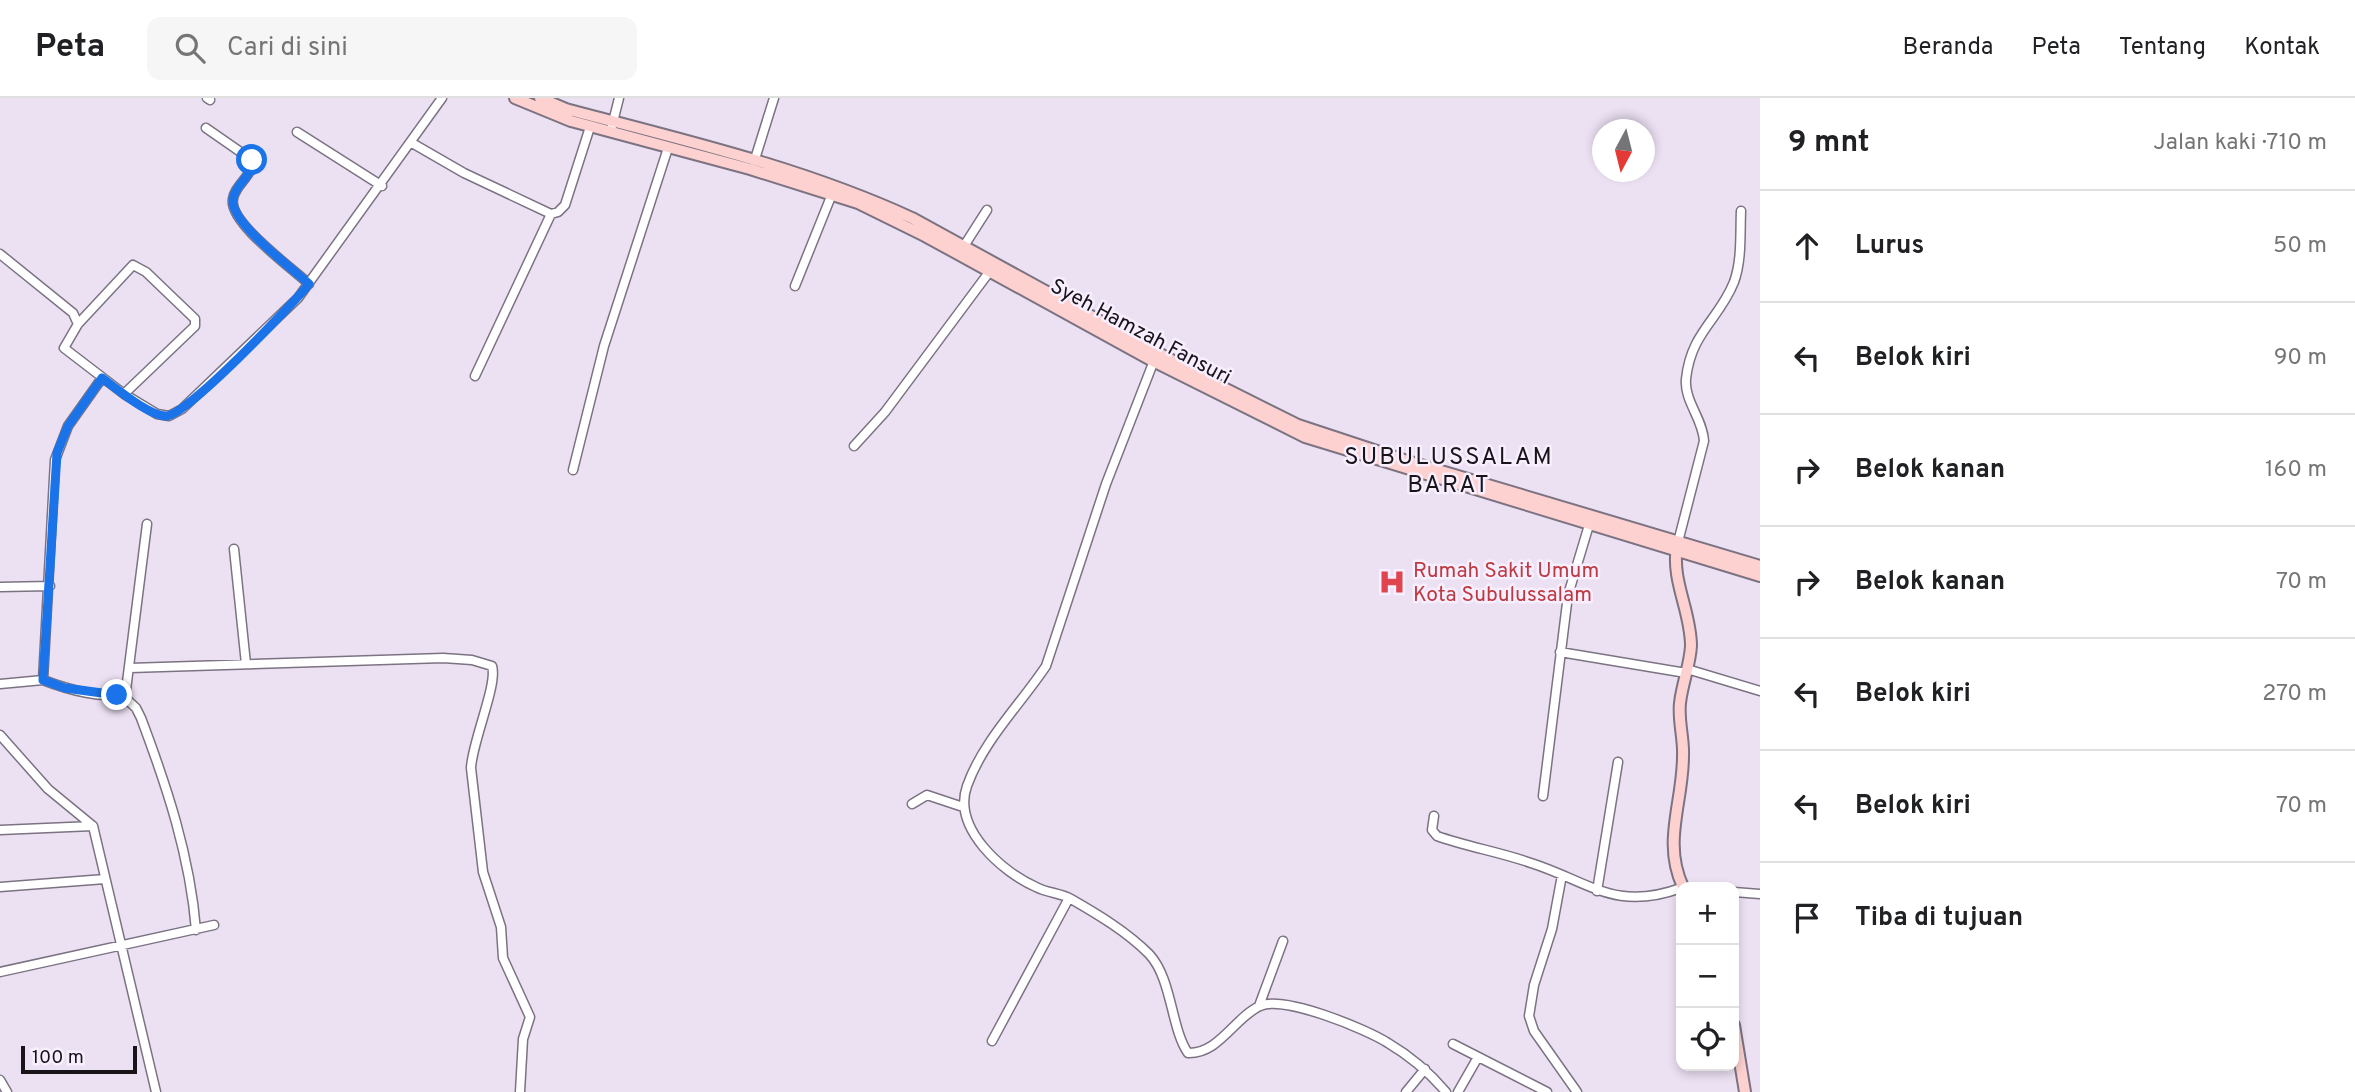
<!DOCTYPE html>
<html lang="id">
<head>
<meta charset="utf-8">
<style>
	:root { --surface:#fff; --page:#f6f6f6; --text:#202124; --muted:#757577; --line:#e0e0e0 }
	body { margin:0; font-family:Overpass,sans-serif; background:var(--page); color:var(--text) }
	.controls { position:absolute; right:21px; bottom:21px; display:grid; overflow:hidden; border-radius:14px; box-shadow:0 4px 10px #0003 }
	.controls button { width:63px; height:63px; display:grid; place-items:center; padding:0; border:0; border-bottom:2px solid var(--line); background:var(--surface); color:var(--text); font:35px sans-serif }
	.compass { position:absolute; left:1592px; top:21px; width:63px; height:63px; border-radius:50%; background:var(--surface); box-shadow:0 4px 10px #0003; rotate:187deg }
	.scale { position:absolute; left:21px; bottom:18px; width:116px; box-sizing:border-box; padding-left:7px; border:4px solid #18141a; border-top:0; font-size:19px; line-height:24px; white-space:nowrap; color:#18141a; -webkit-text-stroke:5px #f8effe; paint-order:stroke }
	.stop { position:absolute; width:21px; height:21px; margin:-16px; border:5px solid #1a73e8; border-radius:50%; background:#fff }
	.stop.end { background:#1a73e8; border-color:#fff; box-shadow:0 2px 7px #0008 }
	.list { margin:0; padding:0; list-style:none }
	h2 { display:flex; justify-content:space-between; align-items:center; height:91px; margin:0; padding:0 28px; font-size:30px }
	h2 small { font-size:23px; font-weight:400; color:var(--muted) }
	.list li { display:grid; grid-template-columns:46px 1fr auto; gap:21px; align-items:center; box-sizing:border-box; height:112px; padding:0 28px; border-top:2px solid var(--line) }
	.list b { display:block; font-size:26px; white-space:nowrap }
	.list em { font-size:23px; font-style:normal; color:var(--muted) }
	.icon { flex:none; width:38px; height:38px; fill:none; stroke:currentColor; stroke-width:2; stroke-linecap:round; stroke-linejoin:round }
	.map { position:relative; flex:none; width:1760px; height:994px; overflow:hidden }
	header { display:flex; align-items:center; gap:42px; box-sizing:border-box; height:98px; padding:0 35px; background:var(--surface); border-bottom:2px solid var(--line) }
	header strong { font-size:33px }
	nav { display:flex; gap:38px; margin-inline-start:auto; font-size:24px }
	.search { width:490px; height:63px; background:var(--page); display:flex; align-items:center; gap:18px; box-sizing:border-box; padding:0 24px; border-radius:14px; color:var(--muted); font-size:26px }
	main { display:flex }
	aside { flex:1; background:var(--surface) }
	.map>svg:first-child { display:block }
</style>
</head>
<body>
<header>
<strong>Peta</strong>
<div class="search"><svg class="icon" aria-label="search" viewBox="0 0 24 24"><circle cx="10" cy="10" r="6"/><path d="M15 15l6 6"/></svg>Cari di sini</div>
<nav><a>Beranda</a><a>Peta</a><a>Tentang</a><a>Kontak</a></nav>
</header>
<main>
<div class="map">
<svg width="1760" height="994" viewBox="0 0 1760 994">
	<rect width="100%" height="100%" fill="#ece1f3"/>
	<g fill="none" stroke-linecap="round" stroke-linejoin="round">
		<g stroke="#7b7282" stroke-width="11">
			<path id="street" d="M207 0 210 2
				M612 28 619 0
				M206 30 252 62C253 79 235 86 233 101 228 124 292 170 309 186
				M297 34 382 88
				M412 45 464 75 551 116 558 114 565 107 590 29
				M755 61 774 0
				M964 148 987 112
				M0 156 73 215 78 226 64 250 124 296 157 316 169 318 182 311 298 200 442 0
				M795 188 832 96
				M78 226 133 167 146 174 195 221V228L124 296
				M1155 260 1106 386 1046 568C1020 607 983 643 967 688 952 730 1002 774 1036 789 1047 795 1061 795 1071 801 1099 817 1127 834 1149 856 1172 880 1171 931 1188 955 1219 956 1235 919 1260 908 1284 897 1366 931 1388 945 1410 958 1429 974 1446 994
				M475 278 551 116
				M854 348 885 314 990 173
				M573 372 604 248 668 50
				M1678 444 1704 343C1703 321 1684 303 1686 281 1691 234 1719 222 1734 184 1742 162 1740 136 1741 113
				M234 451 246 566
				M0 489 50 488
				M1560 554 1686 575
				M130 570 443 560 472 562 492 568C498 586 472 644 471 670L483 774 501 829 503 860 530 919 523 941 520 994
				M1687 571 1760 593
				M43 582C61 589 110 605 126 592L147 426
				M0 586 43 582 55 362 68 328 102 280
				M121 596 136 610 141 620C167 689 190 758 196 832
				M0 637 48 691 93 728 156 994
				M1543 698 1568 497 1589 427
				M912 706 927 697 963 709
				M1434 718 1432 732 1437 738C1468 749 1500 754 1531 765 1590 784 1615 814 1681 790
				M0 732 93 728
				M1562 777 1552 831 1534 887 1529 918 1534 933 1577 994
				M0 789 105 781
				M1597 793 1618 664
				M1734 794 1760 796
				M0 874 214 827
				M1259 908 1283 843
				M992 943 1069 800
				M1453 946 1547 994
				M0 982 7 994
				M1406 994 1425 971
				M1458 994 1478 959"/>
		</g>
		<g stroke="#7b7282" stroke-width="14">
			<path id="secondary" d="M515 0 571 23 750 71 858 105 925 138 1153 263 1305 339 1760 478
				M540 0 566 11C683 42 801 69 912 120L1204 280 1298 327 1404 362 1760 468
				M1677 448C1671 483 1691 513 1691 548 1690 567 1682 586 1680 605 1678 623 1684 641 1683 658 1683 705 1662 744 1683 789
				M1734 927 1745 994"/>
		</g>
		<use href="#street" stroke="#fff" stroke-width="8"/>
		<use href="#secondary" stroke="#fcd1cf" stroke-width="10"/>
	</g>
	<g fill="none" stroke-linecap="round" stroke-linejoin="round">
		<path stroke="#1a73e8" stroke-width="9" d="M117 597 65 590 43 582 57 355 68 328 102 280C116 290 150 319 167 318 187 317 293 206 309 186 292 170 229 124 233 101 235 86 253 79 252 62"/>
	</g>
	<defs>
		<g id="hospital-bare" transform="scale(2.1)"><path d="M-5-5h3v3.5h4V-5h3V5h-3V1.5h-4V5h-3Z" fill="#e0444e" stroke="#f8effe" stroke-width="2.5" paint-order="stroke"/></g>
	</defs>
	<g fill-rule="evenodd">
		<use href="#hospital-bare" x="1392" y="484"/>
	</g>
	<g text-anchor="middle" stroke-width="5" stroke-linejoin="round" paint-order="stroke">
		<g font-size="21" fill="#18141a" stroke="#f8effe">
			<text transform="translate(1141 233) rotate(28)" y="7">Syeh Hamzah Fansuri</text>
		</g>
		<g font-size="21" fill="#be3a42" stroke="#f8effe" text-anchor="start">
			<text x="1413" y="479">Rumah Sakit Umum<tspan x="1413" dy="24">Kota Subulussalam</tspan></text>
		</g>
		<g font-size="24" letter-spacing="2" fill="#18141a" stroke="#f8effe">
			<text x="1449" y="366">SUBULUSSALAM<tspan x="1449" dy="28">BARAT</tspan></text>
		</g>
	</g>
</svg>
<div class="controls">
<button>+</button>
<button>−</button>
<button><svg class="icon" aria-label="locate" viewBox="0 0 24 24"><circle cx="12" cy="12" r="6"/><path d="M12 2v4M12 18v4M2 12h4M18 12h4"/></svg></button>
</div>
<svg class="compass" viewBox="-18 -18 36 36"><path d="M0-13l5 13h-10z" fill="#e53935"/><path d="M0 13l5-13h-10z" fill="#757577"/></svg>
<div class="scale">100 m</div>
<div class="stop" style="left:252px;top:62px"></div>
<div class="stop end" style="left:117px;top:597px"></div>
</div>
<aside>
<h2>9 mnt<small>Jalan kaki · 710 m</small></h2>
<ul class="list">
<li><svg class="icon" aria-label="ahead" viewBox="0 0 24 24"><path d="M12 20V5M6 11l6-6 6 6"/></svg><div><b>Lurus</b></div><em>50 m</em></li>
<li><svg class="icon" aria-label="left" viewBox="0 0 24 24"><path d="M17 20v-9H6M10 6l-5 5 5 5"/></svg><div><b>Belok kiri</b></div><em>90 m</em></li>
<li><svg class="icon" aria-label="right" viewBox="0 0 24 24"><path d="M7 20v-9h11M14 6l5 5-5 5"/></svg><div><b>Belok kanan</b></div><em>160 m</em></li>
<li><svg class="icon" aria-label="right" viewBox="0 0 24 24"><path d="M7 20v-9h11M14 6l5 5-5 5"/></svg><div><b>Belok kanan</b></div><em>70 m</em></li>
<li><svg class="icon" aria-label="left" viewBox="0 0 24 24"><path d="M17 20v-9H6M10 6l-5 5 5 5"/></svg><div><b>Belok kiri</b></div><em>270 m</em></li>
<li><svg class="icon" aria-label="left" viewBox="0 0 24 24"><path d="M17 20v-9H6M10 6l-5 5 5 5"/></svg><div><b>Belok kiri</b></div><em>70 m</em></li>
<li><svg class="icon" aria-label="arrive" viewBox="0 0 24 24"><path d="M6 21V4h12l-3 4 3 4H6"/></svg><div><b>Tiba di tujuan</b></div></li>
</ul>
</aside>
</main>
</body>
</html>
